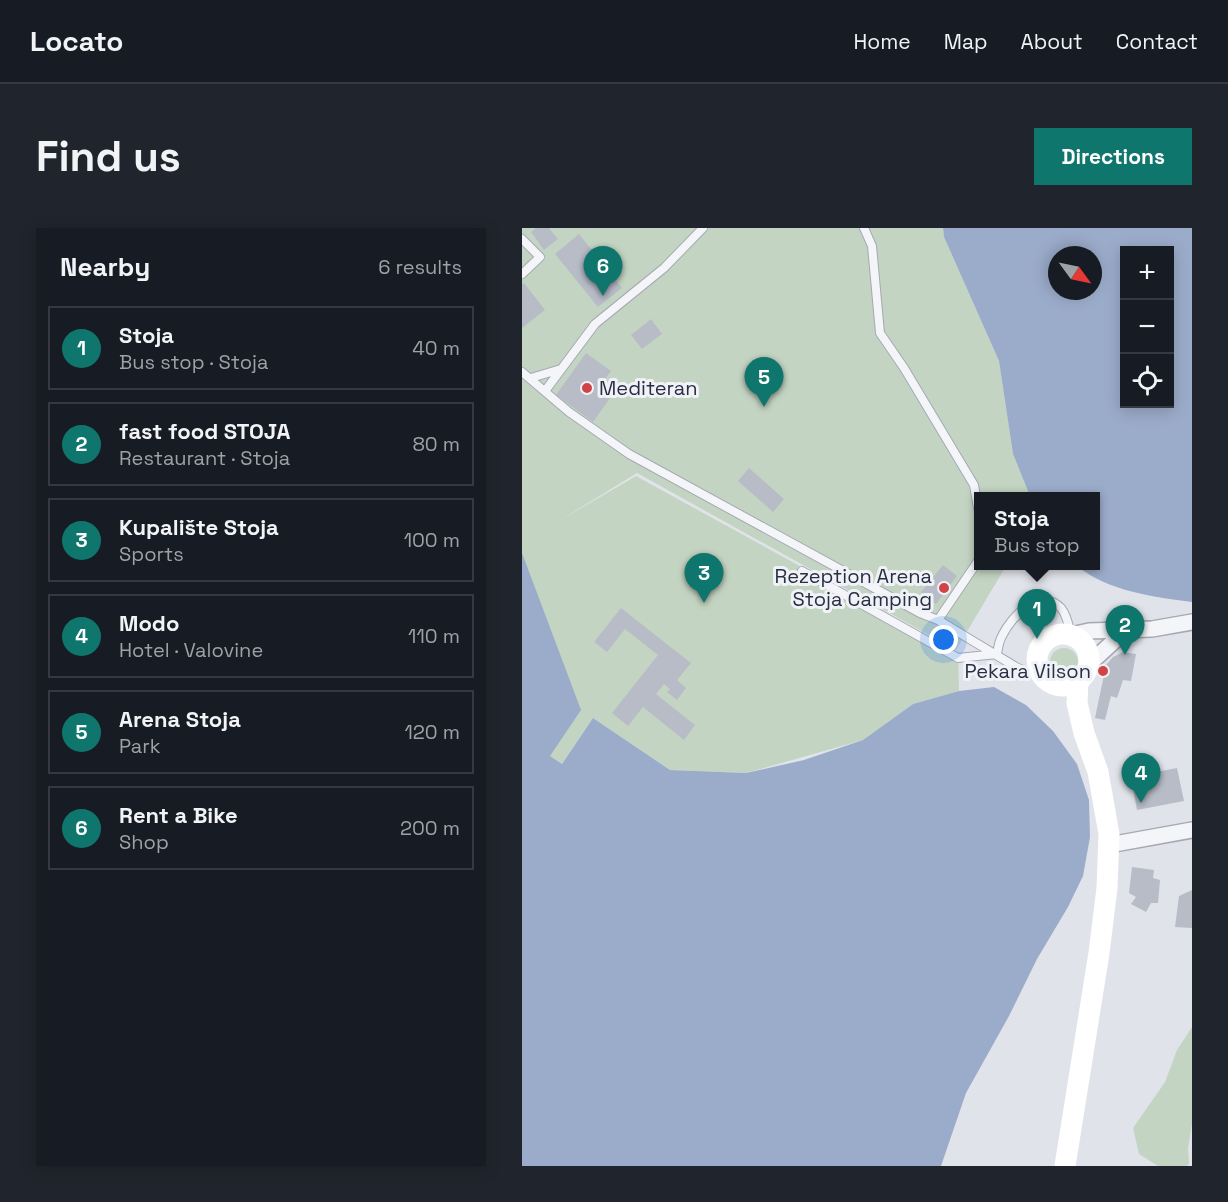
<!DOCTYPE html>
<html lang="en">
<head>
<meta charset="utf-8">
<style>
	:root { --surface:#171b24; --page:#20242c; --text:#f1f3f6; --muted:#9ea1a6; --line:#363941; --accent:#0f766e }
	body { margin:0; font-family:"Space Grotesk",sans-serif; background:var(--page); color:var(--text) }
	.controls { position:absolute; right:18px; top:18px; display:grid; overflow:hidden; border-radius:0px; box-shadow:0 3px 15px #0003 }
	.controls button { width:54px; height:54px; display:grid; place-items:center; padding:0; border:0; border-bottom:2px solid var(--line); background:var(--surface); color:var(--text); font:30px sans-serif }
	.compass { position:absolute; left:526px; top:18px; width:54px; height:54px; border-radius:50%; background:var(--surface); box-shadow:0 3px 15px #0003; rotate:123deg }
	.you { position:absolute; left:422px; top:412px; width:21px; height:21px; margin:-15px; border:4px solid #fff; border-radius:50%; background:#1a73e8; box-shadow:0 0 0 9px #1a73e833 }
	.badge { display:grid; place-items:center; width:39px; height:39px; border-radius:50%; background:var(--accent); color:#fff; font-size:20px; font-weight:700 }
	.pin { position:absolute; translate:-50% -50px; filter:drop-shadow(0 2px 3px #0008) }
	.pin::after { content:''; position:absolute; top:32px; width:21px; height:18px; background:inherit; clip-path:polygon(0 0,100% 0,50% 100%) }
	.popup { position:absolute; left:452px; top:264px; width:126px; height:78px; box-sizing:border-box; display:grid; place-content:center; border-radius:0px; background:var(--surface); filter:drop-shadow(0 2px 4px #0005); font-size:20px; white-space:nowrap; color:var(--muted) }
	.popup b { font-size:22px; color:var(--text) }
	.popup::after { content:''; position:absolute; left:50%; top:100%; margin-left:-12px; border:12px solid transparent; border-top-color:var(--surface) }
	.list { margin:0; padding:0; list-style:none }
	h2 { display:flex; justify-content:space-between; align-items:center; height:78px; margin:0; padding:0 24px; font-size:26px }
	h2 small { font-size:20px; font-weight:400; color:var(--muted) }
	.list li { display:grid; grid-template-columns:39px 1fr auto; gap:18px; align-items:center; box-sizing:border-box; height:84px; margin:0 12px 12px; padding:0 12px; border:2px solid var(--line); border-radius:0px }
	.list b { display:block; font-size:22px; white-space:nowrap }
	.list p { margin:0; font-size:20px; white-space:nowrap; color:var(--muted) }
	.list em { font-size:20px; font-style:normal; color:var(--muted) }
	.icon { flex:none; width:33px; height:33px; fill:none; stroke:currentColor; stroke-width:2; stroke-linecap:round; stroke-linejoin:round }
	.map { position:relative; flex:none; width:670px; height:938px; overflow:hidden; border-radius:0px }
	header { display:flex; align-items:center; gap:36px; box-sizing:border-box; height:84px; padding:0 30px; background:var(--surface); border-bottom:2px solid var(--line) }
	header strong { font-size:28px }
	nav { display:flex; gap:33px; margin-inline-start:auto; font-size:21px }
	.intro { display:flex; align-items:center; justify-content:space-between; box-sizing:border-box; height:144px; padding:0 36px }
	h1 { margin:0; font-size:42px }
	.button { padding:15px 27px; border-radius:0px; background:var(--accent); color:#fff; font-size:21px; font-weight:700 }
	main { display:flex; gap:36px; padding:0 36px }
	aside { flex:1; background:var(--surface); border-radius:0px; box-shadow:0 3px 15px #0003 }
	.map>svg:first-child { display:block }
</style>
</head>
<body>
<header>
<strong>Locato</strong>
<nav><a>Home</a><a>Map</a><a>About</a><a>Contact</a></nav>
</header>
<div class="intro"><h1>Find us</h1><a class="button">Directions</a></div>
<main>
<aside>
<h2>Nearby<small>6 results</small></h2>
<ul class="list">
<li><span class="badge">1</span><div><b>Stoja</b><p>Bus stop · Stoja</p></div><em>40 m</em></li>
<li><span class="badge">2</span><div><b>fast food STOJA</b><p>Restaurant · Stoja</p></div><em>80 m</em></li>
<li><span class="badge">3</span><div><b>Kupalište Stoja</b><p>Sports</p></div><em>100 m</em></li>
<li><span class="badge">4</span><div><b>Modo</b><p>Hotel · Valovine</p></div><em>110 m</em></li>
<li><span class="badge">5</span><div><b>Arena Stoja</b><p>Park</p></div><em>120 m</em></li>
<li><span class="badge">6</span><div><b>Rent a Bike</b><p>Shop</p></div><em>200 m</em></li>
</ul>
</aside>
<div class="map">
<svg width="670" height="938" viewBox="0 0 670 938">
	<rect width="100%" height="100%" fill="#e1e3ea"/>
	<path fill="#c4d4c2" d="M0 0H421L422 9 477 133 491 226 508 268H456V338H484L434 422 115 245 37 293 114 248 436 425 437 463 391 476 341 512 224 545 148 542 71 490 40 536 28 528 0 325Z
		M528 434a14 14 0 1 1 28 0a14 14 0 1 1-28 0Z
		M670 799V896L666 920 667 936 665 938H636L617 926 611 900 643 854 655 822Z"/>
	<path fill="#9bacca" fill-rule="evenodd" d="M421 0H670V374C631 369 586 363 555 338H574V268H508L491 226 477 133 422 9ZM602 22H648V176H602ZM535 27H571V63H535Z
		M0 325 59 482 28 528 40 536 71 490 148 542 224 545 282 532 341 512 391 476 437 463 472 459 504 477 531 503 555 536 567 572 568 609 561 648 546 679 515 731 487 788 444 865 419 938H0Z"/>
	<path fill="#b8bcc7" d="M14 0H27L36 11 22 22 9 4Z
		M57 6 100 60 76 79 33 26Z
		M2 55 23 82 0 100V56Z
		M129 91 140 106 120 121 109 107Z
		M64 125 89 143 79 157 91 166 71 194 34 167Z
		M227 240 262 271 251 284 216 253Z
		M421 337 435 348 414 376 399 364Z
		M99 380 169 435 155 452 164 460 155 472 145 464 148 461 142 456 134 466 173 497 162 512 121 479 106 498 90 485 136 427 103 401 85 424 72 414Z
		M601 424 614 426 609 453 601 452 595 470 589 468 583 492 573 490 582 447 576 446 591 429Z
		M655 540 662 573 615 582 609 549Z
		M610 639 632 642 631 650 638 652 636 675H629L624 684 609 676 614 669 607 665Z
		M670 662V700L653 699 657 668Z"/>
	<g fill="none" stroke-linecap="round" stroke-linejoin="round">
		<g stroke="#a6a9b4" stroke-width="10">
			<path id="lane" d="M342 0 350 18 358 105 382 140 452 257 456 280
				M0 11 18 29 0 46
				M0 144 47 184 107 226 398 385 416 392 456 333
				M9 150 39 141
				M23 163 73 96 142 40 181 0
				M280 343 436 430 475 426
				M416 392 494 439 507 445 517 443
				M475 426C476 420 477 413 480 408 489 389 518 358 539 380 545 387 547 398 549 407"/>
		</g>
		<g stroke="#a6a9b4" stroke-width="18">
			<path id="street" d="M549 407 567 403 630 401 670 394
				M566 437 603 403
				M587 617 670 602"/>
		</g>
		<use href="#lane" stroke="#f4f5f8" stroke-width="8"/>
		<use href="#street" stroke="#f4f5f8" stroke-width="15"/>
		<path stroke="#fff" stroke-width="21" d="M515 432a26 26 0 1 1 52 0a26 26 0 1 1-52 0Z
			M543 938 577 725 585 660 587 606 576 544 562 505 555 475 556 453"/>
	</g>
	<g fill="#d04448" stroke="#f0f2f7" stroke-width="2">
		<circle cx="65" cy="160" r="6"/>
		<circle cx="422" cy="360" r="6"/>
		<circle cx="581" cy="443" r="6"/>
	</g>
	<g text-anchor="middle" stroke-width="6" stroke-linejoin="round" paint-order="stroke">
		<g font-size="20" fill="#292f42" stroke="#f0f2f7" text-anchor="end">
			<text x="77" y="167" text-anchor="start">Mediteran</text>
			<text x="410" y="355">Rezeption Arena<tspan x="410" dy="23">Stoja Camping</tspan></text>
			<text x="569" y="450">Pekara Vilson</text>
		</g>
	</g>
</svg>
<div class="controls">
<button>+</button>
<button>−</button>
<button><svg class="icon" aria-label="locate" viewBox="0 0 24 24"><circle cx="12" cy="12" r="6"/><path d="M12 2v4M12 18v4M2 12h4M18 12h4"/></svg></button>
</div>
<svg class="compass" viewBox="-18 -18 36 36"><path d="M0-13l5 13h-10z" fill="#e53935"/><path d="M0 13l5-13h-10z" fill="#9ea1a6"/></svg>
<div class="you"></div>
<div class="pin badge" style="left:515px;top:411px">1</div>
<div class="popup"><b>Stoja</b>Bus stop</div>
<div class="pin badge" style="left:603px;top:427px">2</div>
<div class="pin badge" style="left:182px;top:375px">3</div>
<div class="pin badge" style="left:619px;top:575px">4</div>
<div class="pin badge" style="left:242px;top:179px">5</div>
<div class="pin badge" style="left:81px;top:68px">6</div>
</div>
</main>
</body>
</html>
